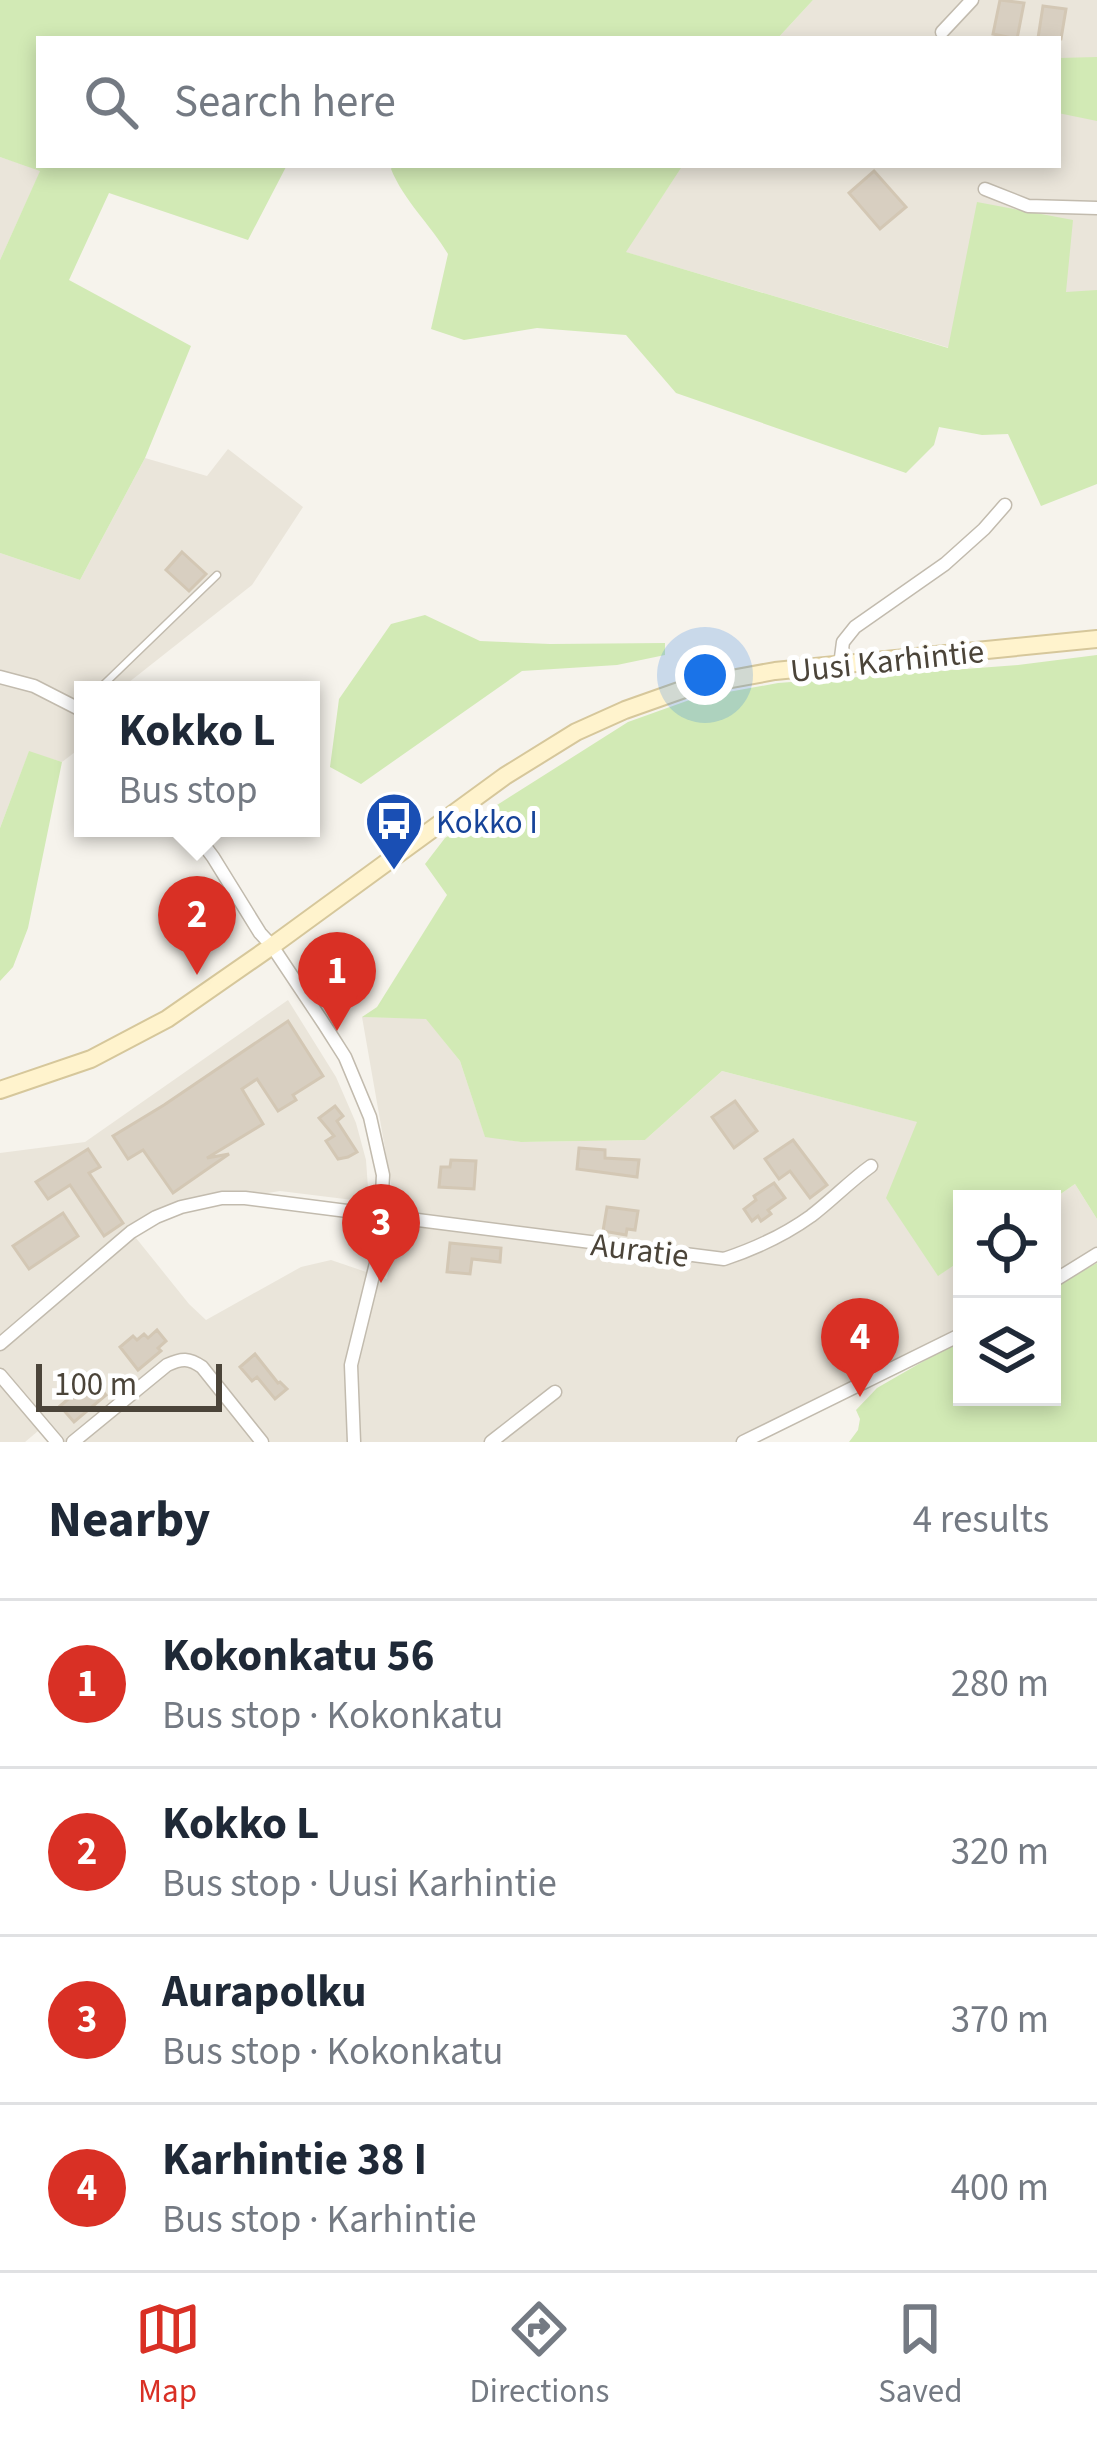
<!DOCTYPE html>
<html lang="en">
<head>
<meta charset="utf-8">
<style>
	:root { --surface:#fff; --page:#f6f6f7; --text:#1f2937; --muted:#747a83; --line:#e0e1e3; --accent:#d93025 }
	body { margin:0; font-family:"Source Sans 3",sans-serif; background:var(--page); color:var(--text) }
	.controls { position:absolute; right:36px; bottom:36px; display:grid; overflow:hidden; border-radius:0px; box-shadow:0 6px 18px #0003 }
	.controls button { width:108px; height:108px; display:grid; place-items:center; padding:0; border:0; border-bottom:3px solid var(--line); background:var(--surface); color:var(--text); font:60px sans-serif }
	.scale { position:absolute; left:36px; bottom:30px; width:186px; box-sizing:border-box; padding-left:12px; border:6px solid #4b4439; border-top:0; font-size:33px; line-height:42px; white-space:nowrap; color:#4b4439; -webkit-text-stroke:9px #fff; paint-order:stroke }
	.you { position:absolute; left:705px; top:675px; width:42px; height:42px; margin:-30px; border:9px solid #fff; border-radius:50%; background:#1a73e8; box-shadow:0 0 0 18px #1a73e833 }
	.badge { display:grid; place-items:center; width:78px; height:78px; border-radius:50%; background:var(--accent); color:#fff; font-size:39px; font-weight:700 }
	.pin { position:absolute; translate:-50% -99px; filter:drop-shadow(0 3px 6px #0008) }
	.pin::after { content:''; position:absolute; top:63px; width:42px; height:36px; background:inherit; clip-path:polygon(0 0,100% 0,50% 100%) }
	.popup { position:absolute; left:74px; top:681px; width:246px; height:156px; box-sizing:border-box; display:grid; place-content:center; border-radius:0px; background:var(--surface); filter:drop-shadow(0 3px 9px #0005); font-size:39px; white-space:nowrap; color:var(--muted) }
	.popup b { font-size:45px; color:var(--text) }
	.popup::after { content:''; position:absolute; left:50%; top:100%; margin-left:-24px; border:24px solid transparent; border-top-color:var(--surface) }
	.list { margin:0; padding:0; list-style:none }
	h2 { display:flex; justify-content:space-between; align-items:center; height:156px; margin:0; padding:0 48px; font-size:51px }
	h2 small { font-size:39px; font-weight:400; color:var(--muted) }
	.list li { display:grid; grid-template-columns:78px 1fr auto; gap:36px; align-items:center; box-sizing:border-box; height:168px; padding:0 48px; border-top:3px solid var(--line) }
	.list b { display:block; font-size:45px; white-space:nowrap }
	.list p { margin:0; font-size:39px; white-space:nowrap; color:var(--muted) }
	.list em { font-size:39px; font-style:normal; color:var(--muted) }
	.icon { flex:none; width:66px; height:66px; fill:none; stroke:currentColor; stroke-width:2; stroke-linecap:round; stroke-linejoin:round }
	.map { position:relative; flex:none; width:1097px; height:1442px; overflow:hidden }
	.search { position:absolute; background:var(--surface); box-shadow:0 6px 18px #0003; left:36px; right:36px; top:36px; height:132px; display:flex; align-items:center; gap:30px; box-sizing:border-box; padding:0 42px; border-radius:0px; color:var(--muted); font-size:45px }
	.sheet { height:828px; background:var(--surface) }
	nav { display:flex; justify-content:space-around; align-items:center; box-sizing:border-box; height:168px; border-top:3px solid var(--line); background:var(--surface); font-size:33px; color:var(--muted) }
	nav a { display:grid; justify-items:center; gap:6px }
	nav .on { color:var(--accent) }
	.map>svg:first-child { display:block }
</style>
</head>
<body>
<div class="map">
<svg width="1097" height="1442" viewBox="0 0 1097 1442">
	<rect width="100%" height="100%" fill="#f6f3ec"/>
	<path fill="#eae5da" d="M813 0H1097V388H1085L625 252 683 165H1058V39H777Z
		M0 157 41 170 0 260Z
		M228 449 303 507 252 585 119 690H83V746L62 762 29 752 0 828V553L80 580 145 458 207 476Z
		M288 1000 336 1077 356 1123 366 1160 369 1202 280 1191 181 1207 132 1233 189 1304 206 1320 301 1267 331 1260 387 1279 397 1217 362 1017 426 1018 460 1061 485 1136 521 1142 645 1140 722 1071 918 1122 939 1275 962 1260V1334L743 1442H57L44 1426 25 1442H0V1153L85 1142Z
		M1075 1184 1097 1219V1254L1052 1282V1200Z"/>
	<path fill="#d2eab5" d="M0 0H813L777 39H39V165H287L248 240 109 193 69 280 191 346 145 458 80 580 0 553V260L40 171 0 157Z
		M1097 57V121L1058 113V58Z
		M393 165H683L626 252 948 348 977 202 1073 220 1066 292 1097 290V484L1041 506 1008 434 982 435 939 427 934 445 906 473 676 393 626 335 537 328 464 340 431 329 448 254C430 224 404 201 391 169Z
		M425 615 480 641 550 644 665 643V655L617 665 522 671 361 784 330 767 339 699 391 624Z
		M1097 655V1219L1075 1184 1052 1200 962 1199V1260L938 1276 886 1198 917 1122 722 1071 645 1140 521 1142 485 1137 460 1061 426 1019 362 1017 377 1007 447 895 425 864 445 838 628 722 695 698 778 683 1018 665Z
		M29 751 62 762 28 928 13 967 0 981V828Z
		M1097 1263V1442H849L858 1430 860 1419 856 1410 877 1388 962 1339V1397H1052V1288Z"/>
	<path fill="#d8cfc1" stroke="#d3c7b4" stroke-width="3" d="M1000 0 1024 3 1017 39 993 34Z
		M1043 6 1066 9 1061 39 1038 38Z
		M874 171 906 207 880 229 849 193Z
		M182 552 206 574 189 591 166 570Z
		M288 1021 323 1076 293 1095 296 1100 278 1111 257 1079 242 1089 263 1124 207 1158 229 1154 173 1193 143 1150 128 1159 113 1136 164 1105Z
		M735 1101 757 1131 734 1148 712 1117Z
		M335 1106 343 1116 337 1121 357 1152 348 1157 338 1159 326 1141 334 1136 319 1118Z
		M793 1140 827 1185 810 1198 790 1171 779 1179 765 1159Z
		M579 1148 605 1150V1158L639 1160 637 1177 577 1169Z
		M88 1149 100 1167 89 1173 123 1223 104 1236 70 1185 48 1199 36 1182Z
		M451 1160 476 1161 474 1189 439 1187 441 1167H450Z
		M774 1183 785 1198 768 1210 771 1214 761 1221 758 1216 752 1221 744 1209 756 1200 754 1196Z
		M607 1207 638 1211 635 1230 627 1229 626 1235 603 1231Z
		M63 1213 78 1236 29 1269 13 1246Z
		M450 1243 501 1248 500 1262 472 1259 470 1274 447 1272Z
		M157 1330 166 1341 158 1348 161 1351 138 1370 120 1347 133 1336 137 1340 144 1334 148 1338Z
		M255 1354 278 1383 280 1382 287 1389 275 1399 257 1377 252 1381 240 1367Z
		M92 1379 106 1395 74 1422 60 1406Z"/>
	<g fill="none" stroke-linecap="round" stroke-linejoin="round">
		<g stroke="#c2bbae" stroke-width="9">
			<path id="lane" d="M98 690 217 575"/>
		</g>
		<g stroke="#c2bbae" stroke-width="15">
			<path id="street" d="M942 32 972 0
				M985 189 1028 206 1097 208
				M840 665 843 642 855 627 945 564 984 529 1005 505
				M0 677 34 686 83 711
				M191 828 213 857 260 933 272 946 324 1024 345 1057 370 1117 383 1175 379 1251 351 1365 354 1442
				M1052 1282 1097 1254
				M0 1344 131 1232 156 1217 181 1207 222 1198H245L724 1259C754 1249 786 1234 811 1216 832 1200 850 1181 871 1166
				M0 1375 57 1442
				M73 1442 167 1365C182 1358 189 1358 202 1367L262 1442
				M491 1442 555 1392
				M743 1442 962 1334"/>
		</g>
		<g stroke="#d6c79b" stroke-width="20">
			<path id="secondary" d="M0 1090 91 1059 167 1019 272 946 505 776 576 732 625 710 693 686 775 671 1097 639"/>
		</g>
		<use href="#lane" stroke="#fff" stroke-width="6"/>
		<use href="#street" stroke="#fff" stroke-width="12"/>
		<use href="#secondary" stroke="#fff3cd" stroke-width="16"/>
	</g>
	<defs>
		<g id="bus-pin" transform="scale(3)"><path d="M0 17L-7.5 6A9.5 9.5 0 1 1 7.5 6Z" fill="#1a4fb4" stroke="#fff"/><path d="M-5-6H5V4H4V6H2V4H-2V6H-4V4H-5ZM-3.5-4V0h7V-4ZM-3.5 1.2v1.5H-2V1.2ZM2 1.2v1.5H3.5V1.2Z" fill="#fff"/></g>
	</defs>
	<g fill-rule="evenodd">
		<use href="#bus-pin" x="394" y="821"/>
	</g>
	<g text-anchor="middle" stroke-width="10" stroke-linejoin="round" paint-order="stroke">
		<g font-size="33" fill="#4b4439" stroke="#fff">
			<text transform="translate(887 660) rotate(-6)" y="12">Uusi Karhintie</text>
			<text transform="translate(640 1249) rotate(7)" y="12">Auratie</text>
		</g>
		<g font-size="33" fill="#164399" stroke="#fff" text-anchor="start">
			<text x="436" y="833">Kokko I</text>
		</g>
	</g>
</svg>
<div class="controls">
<button><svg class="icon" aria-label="locate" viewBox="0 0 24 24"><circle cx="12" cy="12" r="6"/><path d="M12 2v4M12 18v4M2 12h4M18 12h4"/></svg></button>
<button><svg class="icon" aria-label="layers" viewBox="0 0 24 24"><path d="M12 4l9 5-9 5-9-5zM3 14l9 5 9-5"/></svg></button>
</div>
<div class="scale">100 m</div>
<div class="you"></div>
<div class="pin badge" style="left:337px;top:1031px">1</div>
<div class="pin badge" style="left:197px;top:975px">2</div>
<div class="popup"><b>Kokko L</b>Bus stop</div>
<div class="pin badge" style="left:381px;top:1283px">3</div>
<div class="pin badge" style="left:860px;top:1397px">4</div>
<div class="search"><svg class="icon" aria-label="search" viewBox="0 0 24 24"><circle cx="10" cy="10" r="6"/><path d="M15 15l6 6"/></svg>Search here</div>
</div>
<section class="sheet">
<h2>Nearby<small>4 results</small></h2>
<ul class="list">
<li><span class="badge">1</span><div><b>Kokonkatu 56</b><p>Bus stop · Kokonkatu</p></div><em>280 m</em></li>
<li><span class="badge">2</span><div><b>Kokko L</b><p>Bus stop · Uusi Karhintie</p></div><em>320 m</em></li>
<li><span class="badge">3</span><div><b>Aurapolku</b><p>Bus stop · Kokonkatu</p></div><em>370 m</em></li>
<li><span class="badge">4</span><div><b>Karhintie 38 I</b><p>Bus stop · Karhintie</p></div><em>400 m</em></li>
</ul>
</section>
<nav>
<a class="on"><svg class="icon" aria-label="map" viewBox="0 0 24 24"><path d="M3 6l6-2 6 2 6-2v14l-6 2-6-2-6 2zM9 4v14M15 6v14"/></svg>Map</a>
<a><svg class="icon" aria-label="directions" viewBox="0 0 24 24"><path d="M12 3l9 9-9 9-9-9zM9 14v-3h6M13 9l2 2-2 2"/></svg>Directions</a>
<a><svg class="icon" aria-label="saved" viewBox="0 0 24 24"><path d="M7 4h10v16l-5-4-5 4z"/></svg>Saved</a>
</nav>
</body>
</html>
